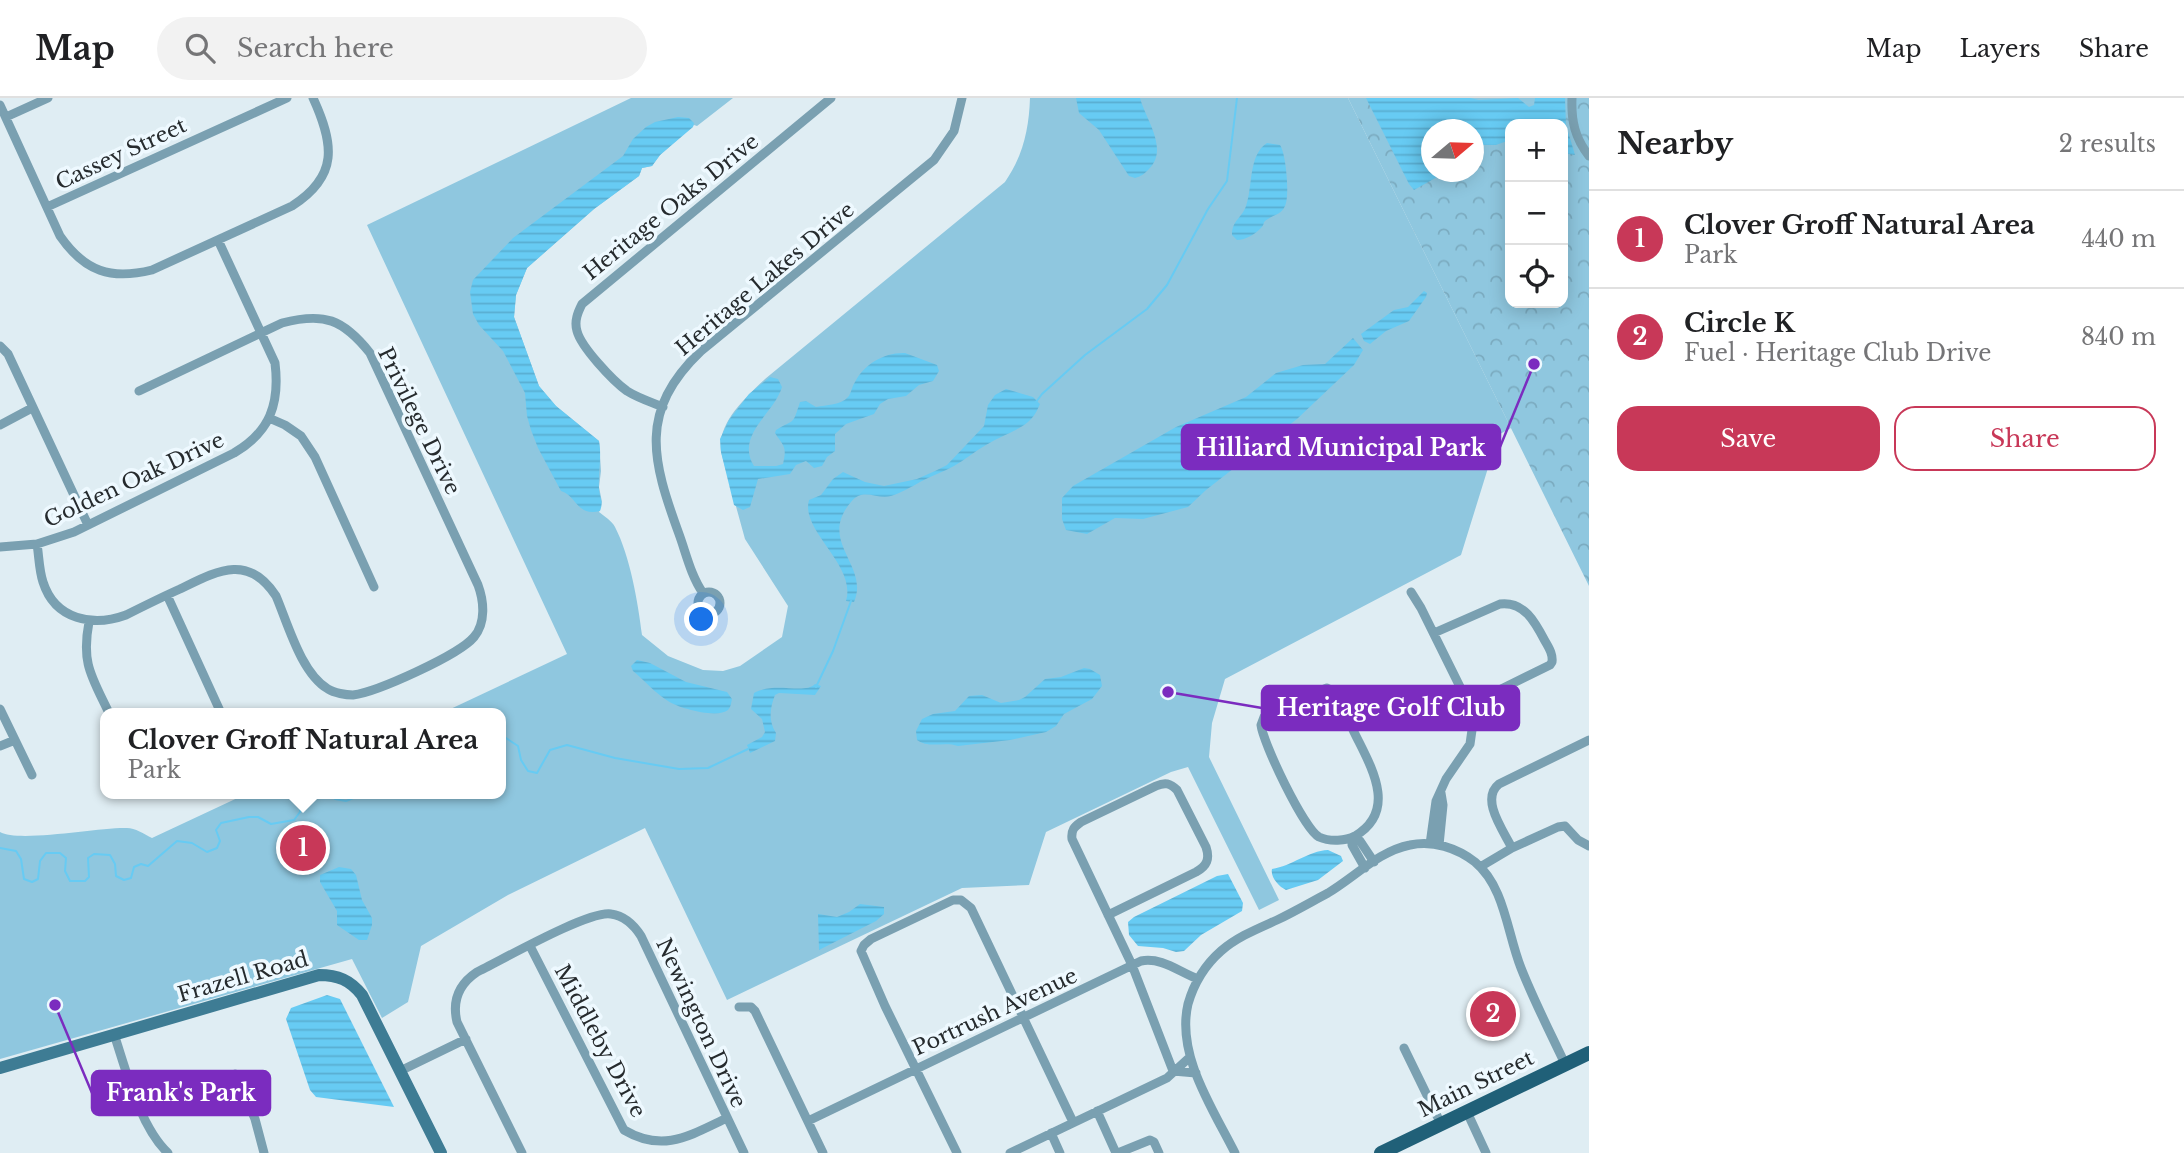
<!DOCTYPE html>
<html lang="en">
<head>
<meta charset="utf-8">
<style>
	:root { --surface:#fff; --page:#f2f2f2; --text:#202124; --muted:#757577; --line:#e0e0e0; --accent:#c83858 }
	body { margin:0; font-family:"Libre Baskerville",serif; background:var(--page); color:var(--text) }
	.controls { position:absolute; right:21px; top:21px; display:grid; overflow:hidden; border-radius:14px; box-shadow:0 4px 18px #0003 }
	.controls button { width:63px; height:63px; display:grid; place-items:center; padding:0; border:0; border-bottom:2px solid var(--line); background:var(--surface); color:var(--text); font:35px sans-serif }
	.compass { position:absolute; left:1421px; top:21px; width:63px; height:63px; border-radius:50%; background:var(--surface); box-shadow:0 4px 18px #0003; rotate:71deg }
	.you { position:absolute; left:702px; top:522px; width:24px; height:24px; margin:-18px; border:5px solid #fff; border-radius:50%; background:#1a73e8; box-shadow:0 0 0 10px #1a73e833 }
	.badge { display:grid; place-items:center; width:46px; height:46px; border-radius:50%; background:var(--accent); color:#fff; font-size:23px; font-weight:700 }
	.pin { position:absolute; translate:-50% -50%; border:4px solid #fff; box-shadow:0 2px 7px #0006 }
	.popup { position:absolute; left:100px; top:610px; width:406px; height:91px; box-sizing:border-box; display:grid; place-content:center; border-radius:14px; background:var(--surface); filter:drop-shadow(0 2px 5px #0005); font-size:23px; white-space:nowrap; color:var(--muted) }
	.popup b { font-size:26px; color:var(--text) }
	.popup::after { content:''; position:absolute; left:50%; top:100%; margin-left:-14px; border:14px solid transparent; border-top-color:var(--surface) }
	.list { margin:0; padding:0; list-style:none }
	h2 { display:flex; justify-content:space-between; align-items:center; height:91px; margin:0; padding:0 28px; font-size:30px }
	h2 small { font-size:23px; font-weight:400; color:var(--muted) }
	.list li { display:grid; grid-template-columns:46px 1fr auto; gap:21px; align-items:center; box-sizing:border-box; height:98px; padding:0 28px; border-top:2px solid var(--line) }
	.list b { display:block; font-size:26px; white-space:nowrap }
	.list p { margin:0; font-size:23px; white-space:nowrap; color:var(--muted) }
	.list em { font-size:23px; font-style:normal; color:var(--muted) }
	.actions { display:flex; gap:14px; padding:21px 28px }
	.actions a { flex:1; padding:16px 0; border:2px solid var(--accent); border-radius:21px; text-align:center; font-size:24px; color:var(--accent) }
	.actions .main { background:var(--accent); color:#fff }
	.icon { flex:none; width:38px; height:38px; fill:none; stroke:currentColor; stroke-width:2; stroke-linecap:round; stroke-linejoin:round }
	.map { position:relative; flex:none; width:1589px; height:1055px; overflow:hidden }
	header { display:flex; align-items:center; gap:42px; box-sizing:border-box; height:98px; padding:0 35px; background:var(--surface); border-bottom:2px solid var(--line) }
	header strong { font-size:33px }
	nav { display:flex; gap:38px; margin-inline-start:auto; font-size:24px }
	.search { width:490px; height:63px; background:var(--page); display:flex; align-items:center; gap:18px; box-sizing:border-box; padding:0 24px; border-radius:38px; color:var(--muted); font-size:26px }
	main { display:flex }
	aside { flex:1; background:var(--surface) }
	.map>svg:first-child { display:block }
</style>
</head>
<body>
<header>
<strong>Map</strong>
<div class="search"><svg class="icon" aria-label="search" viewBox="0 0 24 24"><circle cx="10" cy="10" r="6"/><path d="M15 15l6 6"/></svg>Search here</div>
<nav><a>Map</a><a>Layers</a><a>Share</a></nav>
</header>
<main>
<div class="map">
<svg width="1589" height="1055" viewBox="0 0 1589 1055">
	<defs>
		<pattern id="park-crowns" width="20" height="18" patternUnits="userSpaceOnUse" patternTransform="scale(1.75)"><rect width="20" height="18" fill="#8fc7df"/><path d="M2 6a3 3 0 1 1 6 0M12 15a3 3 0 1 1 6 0" fill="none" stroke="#7babc0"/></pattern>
		<pattern id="water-rules" width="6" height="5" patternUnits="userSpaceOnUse" patternTransform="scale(1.75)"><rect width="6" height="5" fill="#67cbf3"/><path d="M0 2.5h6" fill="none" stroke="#59aed1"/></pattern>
	</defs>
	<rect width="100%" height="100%" fill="#dfedf3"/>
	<path fill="#8fc7df" d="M631 0H733L697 28 694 27 660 57 652 68 642 70 639 78 594 111 527 170 516 197 514 219 539 288 556 308 599 343 601 373 599 389 602 404 599 414C604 418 612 423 615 429 630 458 638 504 642 537L668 558 703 572 723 573 740 568 782 539 788 508 745 441 721 354C717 325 745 300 765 281L1005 84C1023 58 1029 31 1030 0H1348L1511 330 1500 336 1497 341 1461 457 1225 581 1212 625 1209 659 1279 802 1259 812 1188 669 1171 674 1046 734 1029 787 962 790 727 902 645 730 508 797 421 848 408 904 382 920 352 861 0 961V734C19 745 100 729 127 730 135 730 144 736 152 740L246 696H501V615H442L567 556 367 127Z"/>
	<path fill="url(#park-crowns)" fill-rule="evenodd" d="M1348 0H1589V488ZM1510 26H1563V205H1510ZM1432 32H1474V74H1432Z"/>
	<path fill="url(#water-rules)" d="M1076 0H1140C1146 22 1169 51 1149 71 1144 76 1142 78 1135 80L1129 78 1099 32 1079 15Z
		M1366 0H1470L1479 2 1518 0 1529 9 1534 7 1535 0H1565L1566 27 1575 57 1563 55V26H1510V42L1496 47H1483L1474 57V32H1432V74H1446L1414 92 1409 86Z
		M678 19 689 20 694 25 693 29 660 57 652 68 642 70 639 78 594 111 527 170 516 197 514 219 539 288 556 308 599 343C602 359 598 374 599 390 599 399 604 403 600 413 577 419 576 397 561 393L538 350 531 332 527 318 525 295 503 253 479 227 473 216 470 194 473 182 513 140 623 58 633 41 646 29 655 24Z
		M1267 45 1280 47C1286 55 1290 98 1285 108 1281 117 1275 116 1268 121 1261 125 1266 125 1261 130 1255 136 1246 142 1237 142L1232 137C1232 122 1242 120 1246 108 1253 89 1248 57 1267 45Z
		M1424 193 1427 195 1426 199 1409 223 1386 233 1370 246 1364 243 1361 236 1394 212 1408 209Z
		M1353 240 1363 252 1354 267 1297 321 1206 392 1188 409 1143 421 1115 420 1087 436 1066 432 1062 421V400L1073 388 1176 329 1246 299 1276 275 1303 267 1325 266Z
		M905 255 937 267 939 273 933 283 919 287 906 298 888 301 880 306 874 316 846 326 835 336V353L827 359 822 368 814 370 806 363 796 367 790 376 758 381 750 409 743 412 734 407 721 354 720 341 729 322 749 296 770 279 778 281 782 289C774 316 735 337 754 368H776L783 366C787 348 784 349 775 335L776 332C796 320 792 328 800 304L806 303 816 309C826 307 841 307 848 299 851 296 852 288 855 284 864 266 885 254 905 255Z
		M1006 291 1033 299 1040 306C1037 313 1034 319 1028 324 1016 334 1000 338 986 347 975 353 965 362 954 368 943 374 931 378 920 384 911 389 901 395 891 398 877 402 863 389 851 404 817 444 870 467 854 504L846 503C857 467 800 433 809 402L821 397 833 381 843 374 865 384 884 388 917 381 935 373 947 367 984 328 988 307 995 297Z
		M637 562 650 565 686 584 727 594 732 601C731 605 731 609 728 612 717 621 678 610 668 603 655 595 645 583 633 573L631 568Z
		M1084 570 1090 571 1100 577 1102 588 1092 601 1064 616 1056 628 1046 634 1010 642 958 648C944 643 929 651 917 642L916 633 922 621 933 616 955 613 969 598 982 597 1001 605 1019 602 1025 599 1045 581 1061 579Z
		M815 586 821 588 815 597 779 595 775 597C770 610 768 623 776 635L775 643 750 655 747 647 762 639 765 634 762 621 751 611 754 595C775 583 804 597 815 586Z
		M1328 752 1341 758 1343 763 1318 782 1286 792C1279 789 1270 779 1272 771 1292 768 1308 753 1328 752Z
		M339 769 351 771 356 777 362 802 372 820V827L367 842H359L337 827V813L320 784V777Z
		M1228 776 1243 805 1242 813 1201 837 1184 853 1176 854 1163 850 1138 848 1129 837 1128 824 1134 819 1217 778Z
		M860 806 884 809V816L876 823 819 852 818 816 837 819 849 814Z
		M327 897 340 901 394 1009 316 999 310 992 286 921 291 910Z"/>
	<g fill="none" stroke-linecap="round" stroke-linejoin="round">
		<path stroke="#67cbf3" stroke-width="2" d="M1036 304 1042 296 1085 257 1147 211 1167 187 1208 111 1227 83 1237 0
			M816 589 833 553 851 503
			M501 642 506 640 518 648 521 662 528 673 537 675 550 652 567 647 615 660 679 671 708 670 748 651
			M333 696 335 701 346 703 363 696
			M0 750 16 753 21 761 24 781 32 784 38 781 40 763 46 755H60L66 760 65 773 70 783H85L89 779 88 760 94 756 110 757 115 766 116 778 124 782 131 780 134 769 141 766 148 768 177 743 192 745 207 754 217 750 220 743 216 732 221 725 249 719H258L271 726 294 722 300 714 301 696"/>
		<path stroke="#7aa0b1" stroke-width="9" d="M1572 0C1571 23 1575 40 1589 58
			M0 7 60 138C85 174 111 182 152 172L292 108C339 78 334 46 313 0
			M6 19 48 0
			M47 109 287 0
			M0 248 8 256 88 427
			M663 309C651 304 638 300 627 293 613 283 581 249 577 233 574 223 578 214 582 206L831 0
			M269 320 285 327 301 338 315 359 374 489
			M0 327 32 310
			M37 446C39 458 39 472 43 484 55 522 93 529 126 517 144 508 162 499 180 491 217 473 248 455 276 498 288 526 301 575 328 591 334 595 346 597 353 597 377 594 459 557 474 539 486 525 484 503 478 487L370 255C343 221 324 214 282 225L139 293
			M0 449 37 446 74 434 234 355C270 334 280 306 275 265L218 142
			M698 505a11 11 0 1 1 22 0a11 11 0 1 1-22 0Z
			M1411 494 1421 510 1469 607 1473 625 1470 646 1446 681 1436 703 1430 746
			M703 495C691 478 686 455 679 436 652 362 638 313 701 253L934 62 954 33 962 0
			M167 497 221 615
			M89 524C81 566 92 579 109 615
			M1434 535 1500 506C1524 503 1535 524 1545 543 1549 550 1553 556 1552 564L1550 567 1469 607
			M1327 590C1340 594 1348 622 1354 634 1370 667 1399 712 1355 738 1346 743 1330 744 1319 739 1304 731 1263 645 1261 627L1264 619 1270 614Z
			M0 611 32 677
			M0 648 15 642
			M1354 739 1352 747 1365 770
			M1354 739 1360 743 1374 764
			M1439 747 1443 707 1441 695
			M1512 750C1503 732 1480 701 1499 686L1589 642
			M1480 769 1512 750 1558 729 1565 728 1578 742 1589 748
			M1108 817 1196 774C1207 768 1210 761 1206 749L1177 692C1170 685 1165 684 1156 688L1081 724C1074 729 1071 732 1072 741L1132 867 1173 973
			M530 848 624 1032C663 1055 689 1038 727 1020
			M739 909H751L755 913 823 1055
			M114 936C126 972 140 1029 168 1055
			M1404 950 1441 1026
			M400 973 466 941
			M1173 973 1196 975
			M235 976 255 1021 264 1055
			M1097 1013 1116 1055
			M1467 1014 1486 1055
			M808 1023 1141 863C1162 859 1179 874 1198 881
			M1051 1035 1060 1055
			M522 1055 457 924C452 903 459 886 477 874 502 862 589 812 611 816 625 818 634 827 641 838L744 1055
			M957 1055 885 908 861 853 864 847 871 841 953 802H961L971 810 1073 1024
			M1010 1055 1167 980 1190 959
			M1118 1055 1150 1042 1154 1044 1159 1055
			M1235 1055C1213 1011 1176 957 1188 906 1194 885 1205 867 1221 853 1237 839 1257 831 1277 822 1294 814 1311 804 1328 795 1355 779 1379 753 1410 747 1433 742 1457 750 1475 764 1505 789 1507 835 1521 870 1534 903 1550 934 1565 966"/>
		<path stroke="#3e7c94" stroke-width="12" d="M0 970 319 877C338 877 350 882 362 897L441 1055"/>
		<path stroke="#206078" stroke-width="14" d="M1381 1055 1589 955"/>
	</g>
	<g text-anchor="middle" stroke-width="7" stroke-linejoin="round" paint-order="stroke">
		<g font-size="21" fill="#262b2e" stroke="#eef9ff">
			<text transform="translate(121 56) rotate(-25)" y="7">Cassey Street</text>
			<text transform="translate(671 109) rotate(-39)" y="7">Heritage Oaks Drive</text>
			<text transform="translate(765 181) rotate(-40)" y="7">Heritage Lakes Drive</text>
			<text transform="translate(419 323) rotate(64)" y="7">Privilege Drive</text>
			<text transform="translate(134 382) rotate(-25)" y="7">Golden Oak Drive</text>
			<text transform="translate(243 879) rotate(-16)" y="7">Frazell Road</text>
			<text transform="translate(995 914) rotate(-25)" y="7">Portrush Avenue</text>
			<text transform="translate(701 925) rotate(65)" y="7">Newington Drive</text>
			<text transform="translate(600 943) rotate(62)" y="7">Middleby Drive</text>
			<text transform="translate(1476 986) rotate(-26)" y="7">Main Street</text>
		</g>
	</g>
	<path fill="none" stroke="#7b2cbf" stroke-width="2.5" d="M1534 266L1500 349M1168 594L1262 610M55 907L92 995"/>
	<g fill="#7b2cbf" stroke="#eef9ff" stroke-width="2.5">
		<circle cx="1534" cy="266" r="7"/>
		<circle cx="1168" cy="594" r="7"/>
		<circle cx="55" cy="907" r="7"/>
	</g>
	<g fill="#7b2cbf" stroke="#7b2cbf" stroke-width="2.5">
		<rect x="1182" y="327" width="318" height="44" rx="7"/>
		<rect x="1262" y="588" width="257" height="44" rx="7"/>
		<rect x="92" y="973" width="178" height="44" rx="7"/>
	</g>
	<g font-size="23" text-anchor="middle" font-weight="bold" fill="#fff">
		<text x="1341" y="358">Hilliard Municipal Park</text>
		<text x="1391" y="618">Heritage Golf Club</text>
		<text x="181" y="1003">Frank's Park</text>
	</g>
</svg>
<div class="controls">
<button>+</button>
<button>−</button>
<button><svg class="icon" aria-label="locate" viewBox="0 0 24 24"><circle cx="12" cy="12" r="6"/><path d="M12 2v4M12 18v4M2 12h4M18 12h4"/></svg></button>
</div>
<svg class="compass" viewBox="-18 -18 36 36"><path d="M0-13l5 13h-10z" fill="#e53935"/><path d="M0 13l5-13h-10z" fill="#757577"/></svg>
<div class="you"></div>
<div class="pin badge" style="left:303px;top:750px">1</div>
<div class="popup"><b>Clover Groff Natural Area</b>Park</div>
<div class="pin badge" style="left:1493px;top:916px">2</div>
</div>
<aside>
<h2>Nearby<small>2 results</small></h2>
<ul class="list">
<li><span class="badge">1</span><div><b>Clover Groff Natural Area</b><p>Park</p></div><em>440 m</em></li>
<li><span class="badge">2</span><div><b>Circle K</b><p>Fuel · Heritage Club Drive</p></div><em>840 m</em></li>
</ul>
<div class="actions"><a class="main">Save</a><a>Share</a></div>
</aside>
</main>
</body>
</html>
